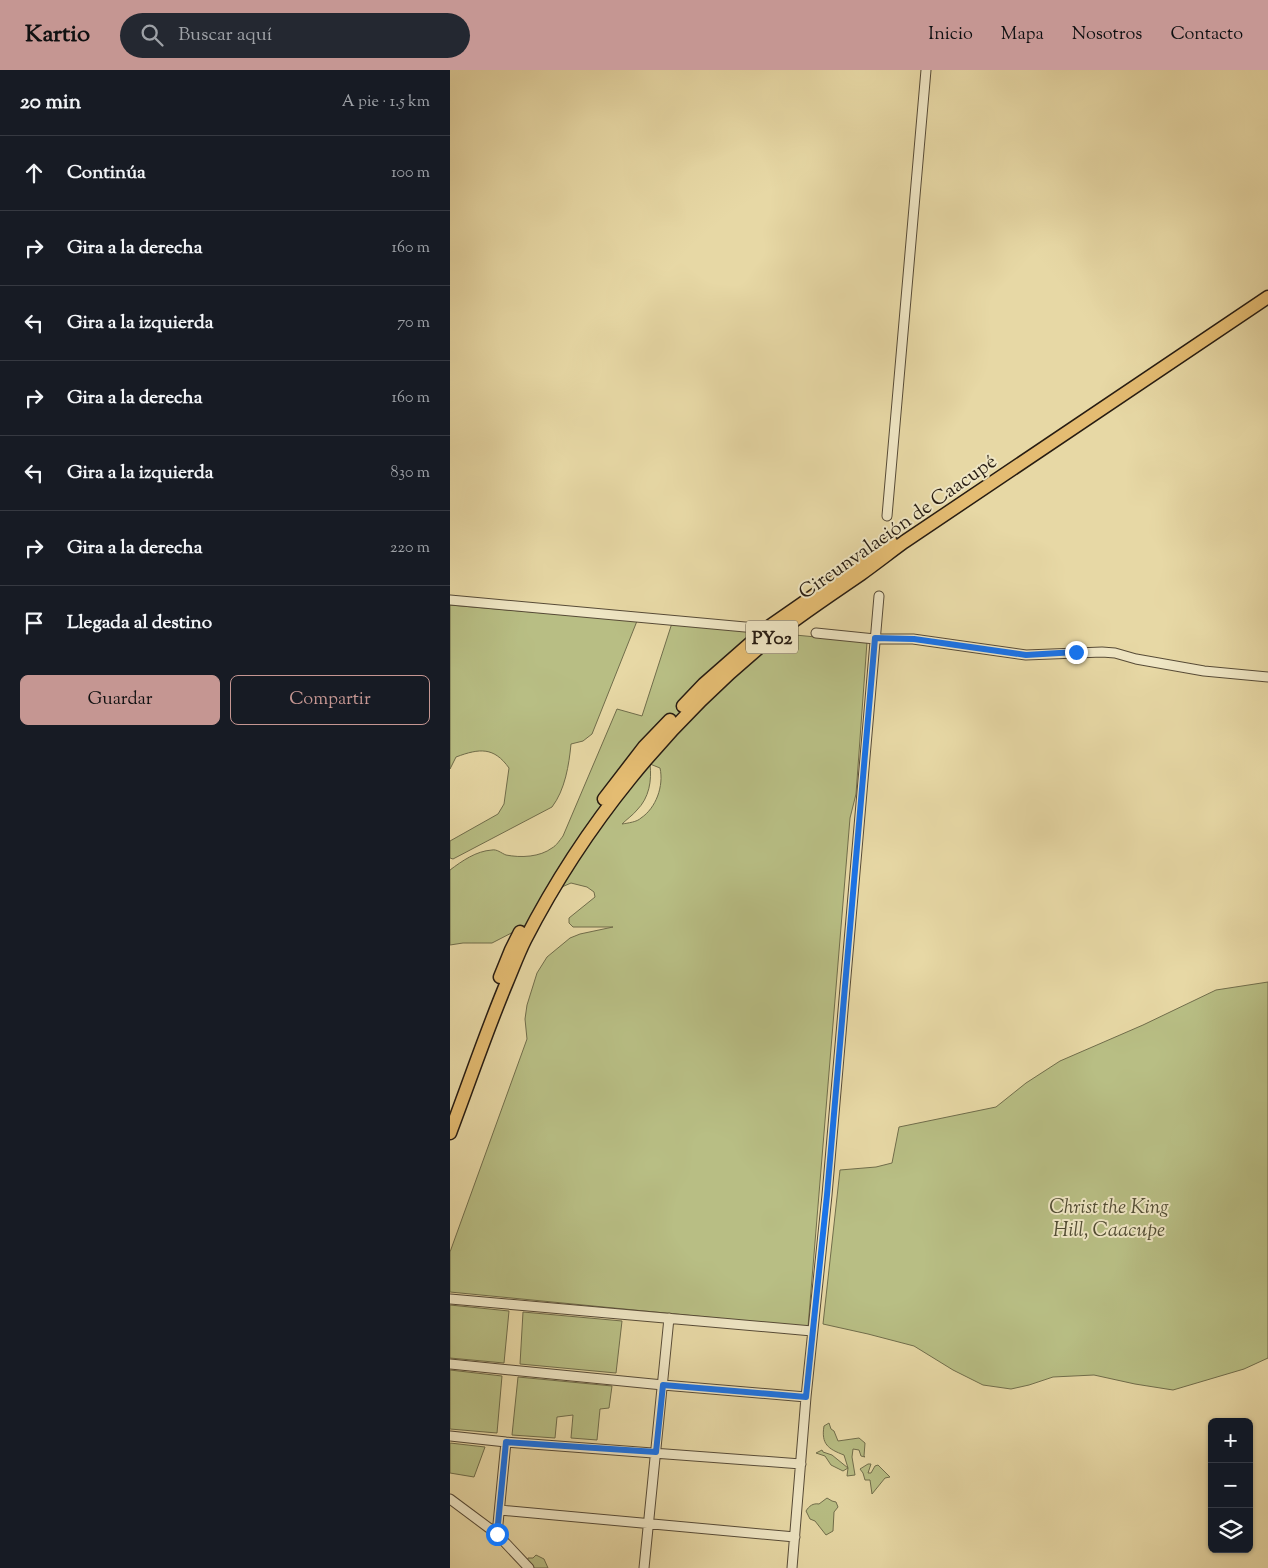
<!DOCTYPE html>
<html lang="es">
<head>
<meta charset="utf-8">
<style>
	:root { --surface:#171b24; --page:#242831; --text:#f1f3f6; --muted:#9ea1a6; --line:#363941; --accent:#c59692 }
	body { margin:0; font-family:"Sorts Mill Goudy",serif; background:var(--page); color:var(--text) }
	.controls { position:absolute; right:15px; bottom:15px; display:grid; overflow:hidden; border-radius:8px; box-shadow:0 1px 4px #0004 }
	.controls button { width:45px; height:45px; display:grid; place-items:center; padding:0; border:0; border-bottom:1px solid var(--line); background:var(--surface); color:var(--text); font:25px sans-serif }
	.stop { position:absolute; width:15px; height:15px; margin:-11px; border:4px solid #1a73e8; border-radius:50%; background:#fff }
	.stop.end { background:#1a73e8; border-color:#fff; box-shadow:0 1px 5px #0008 }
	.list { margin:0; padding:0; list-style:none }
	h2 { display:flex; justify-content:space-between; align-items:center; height:65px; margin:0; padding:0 20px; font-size:21px }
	h2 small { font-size:16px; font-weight:400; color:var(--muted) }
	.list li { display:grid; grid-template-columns:32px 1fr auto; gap:15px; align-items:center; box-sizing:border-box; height:75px; padding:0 20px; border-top:1px solid var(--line) }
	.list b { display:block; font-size:19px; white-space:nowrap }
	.list em { font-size:16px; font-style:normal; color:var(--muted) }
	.actions { display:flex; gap:10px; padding:15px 20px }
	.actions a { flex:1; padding:11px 0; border:1px solid var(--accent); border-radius:8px; text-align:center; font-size:18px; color:var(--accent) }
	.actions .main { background:var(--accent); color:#111 }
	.icon { flex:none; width:28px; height:28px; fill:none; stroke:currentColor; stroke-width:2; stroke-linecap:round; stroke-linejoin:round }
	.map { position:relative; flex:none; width:818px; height:1498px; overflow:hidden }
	header { display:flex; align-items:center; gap:30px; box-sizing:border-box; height:70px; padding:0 25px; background:var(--accent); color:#111 }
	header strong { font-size:24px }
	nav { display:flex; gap:28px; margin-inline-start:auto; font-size:18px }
	.search { width:350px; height:45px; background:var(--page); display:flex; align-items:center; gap:12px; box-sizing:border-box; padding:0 18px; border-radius:28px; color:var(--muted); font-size:19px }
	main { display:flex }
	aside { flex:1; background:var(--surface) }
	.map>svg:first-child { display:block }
</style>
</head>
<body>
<header>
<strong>Kartio</strong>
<div class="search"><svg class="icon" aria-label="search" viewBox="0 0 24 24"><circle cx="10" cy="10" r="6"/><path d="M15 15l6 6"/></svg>Buscar aquí</div>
<nav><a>Inicio</a><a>Mapa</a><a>Nosotros</a><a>Contacto</a></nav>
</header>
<main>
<aside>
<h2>20 min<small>A pie · 1.5 km</small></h2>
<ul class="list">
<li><svg class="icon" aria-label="ahead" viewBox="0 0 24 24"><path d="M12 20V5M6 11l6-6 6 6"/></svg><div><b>Continúa</b></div><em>100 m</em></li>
<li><svg class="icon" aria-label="right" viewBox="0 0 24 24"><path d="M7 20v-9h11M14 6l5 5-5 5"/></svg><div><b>Gira a la derecha</b></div><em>160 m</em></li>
<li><svg class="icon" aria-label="left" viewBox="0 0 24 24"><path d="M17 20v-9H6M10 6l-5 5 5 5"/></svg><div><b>Gira a la izquierda</b></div><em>70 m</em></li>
<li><svg class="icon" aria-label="right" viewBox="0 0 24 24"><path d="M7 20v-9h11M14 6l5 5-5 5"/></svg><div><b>Gira a la derecha</b></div><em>160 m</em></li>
<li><svg class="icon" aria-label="left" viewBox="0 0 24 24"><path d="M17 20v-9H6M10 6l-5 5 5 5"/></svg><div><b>Gira a la izquierda</b></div><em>830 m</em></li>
<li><svg class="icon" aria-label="right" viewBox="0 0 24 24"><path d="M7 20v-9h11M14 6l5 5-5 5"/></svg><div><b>Gira a la derecha</b></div><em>220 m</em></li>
<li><svg class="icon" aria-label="arrive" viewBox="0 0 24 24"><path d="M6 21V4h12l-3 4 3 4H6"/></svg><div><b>Llegada al destino</b></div></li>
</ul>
<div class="actions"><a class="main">Guardar</a><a>Compartir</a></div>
</aside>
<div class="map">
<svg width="818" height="1498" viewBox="0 0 818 1498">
	<rect width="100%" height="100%" fill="#e7d8a5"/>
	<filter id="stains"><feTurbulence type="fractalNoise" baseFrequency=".004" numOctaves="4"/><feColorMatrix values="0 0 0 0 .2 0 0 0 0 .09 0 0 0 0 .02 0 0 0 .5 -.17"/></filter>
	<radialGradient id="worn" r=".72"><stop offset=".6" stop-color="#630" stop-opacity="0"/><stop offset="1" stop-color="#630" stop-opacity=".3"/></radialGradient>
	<path fill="#b8be84" stroke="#706d4b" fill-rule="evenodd" d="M0 535 187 551 142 664 133 671 121 674C119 695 115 720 102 737L3 789 0 788V771L48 744 54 734 59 698C44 677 30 678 6 687L0 699Z
		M222 553 417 572 406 724 400 748 358 1257 0 1222V1182L77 969 75 949 77 935 87 903 97 887 120 868 130 864 163 857H123L119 853V848L145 827 144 822 137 817 121 813 98 823 89 834 75 856 42 873H13L0 875V800C12 791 26 781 42 780 47 779 51 783 56 785 71 788 90 787 102 778 106 776 110 770 113 766L167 639 192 646ZM200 694 210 698C214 716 206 738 191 748 187 752 178 753 172 754 177 749 183 745 187 740 199 728 202 711 200 694Z
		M818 912V1288L794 1299 723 1320 685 1314 644 1305 603 1307 579 1315 561 1319 533 1315 503 1300 464 1276 418 1264 373 1254 390 1100 426 1097 442 1093 449 1057 546 1037 576 1013 610 991 693 955 766 920Z
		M0 1235 59 1241 54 1293 0 1288Z
		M73 1242 172 1251 166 1303 70 1294Z
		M0 1300 52 1306 47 1363 0 1359Z
		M68 1307 162 1316 159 1338 150 1339 147 1370 121 1368 123 1345 107 1347 105 1368 62 1365Z
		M379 1353 381 1359 384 1361 388 1371 409 1368 415 1373 414 1386 415 1387 411 1386 409 1380 403 1379 402 1387 405 1405 397 1406 398 1398 393 1401 381 1395 375 1386 366 1383 372 1380 373 1382 382 1385 398 1398 394 1385C378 1379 371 1374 374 1356Z
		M0 1373 35 1377 24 1407 0 1403Z
		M418 1394H421L418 1403H421L425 1396 428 1395 440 1407 435 1408 422 1424 420 1410H415L413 1403 410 1399Z
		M377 1428 382 1431 386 1432 388 1437 384 1442 383 1461 376 1465 365 1451 360 1449 356 1441C359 1436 363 1433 369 1434Z
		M86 1485 94 1489 98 1498H82L77 1493 78 1488H83Z"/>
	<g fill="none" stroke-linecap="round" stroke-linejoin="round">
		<g stroke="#574b37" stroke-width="11">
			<path id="minor" d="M437 446 476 0
				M0 530 306 558
				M366 563 425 569H463L576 585 652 582 665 583 686 589 754 601 818 607
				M0 1229 362 1261
				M0 1294 213 1315 356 1327
				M0 1366 56 1372 351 1394
				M0 1429 47 1464 79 1498
				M50 1440 345 1467
				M47 1464 56 1372
				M194 1498 219 1248
				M342 1498 356 1327 377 1125 429 526"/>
		</g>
		<g stroke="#271c12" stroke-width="15">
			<path id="highway" d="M233 636 254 614 320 556 441 472
				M154 729 194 677 220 650
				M50 907 61 880 70 862
				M0 1063C19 1013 36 962 57 912 63 898 68 884 75 870 134 755 217 653 317 571 347 547 379 526 411 504 425 494 439 483 454 472L818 227"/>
		</g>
		<use href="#minor" stroke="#efe6c4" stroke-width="9"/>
		<use href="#highway" stroke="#e4bc72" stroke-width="12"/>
	</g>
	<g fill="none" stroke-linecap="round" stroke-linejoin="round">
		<path stroke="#1a73e8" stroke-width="6" d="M47 1464 56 1372 206 1382 213 1315 356 1327 377 1125 425 568 464 569 576 585 626 582"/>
	</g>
	<g text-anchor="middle" stroke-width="4" stroke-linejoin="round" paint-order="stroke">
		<rect fill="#efe6c4" stroke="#635947" stroke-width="1" x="296" y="550.5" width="52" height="33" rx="4"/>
		<g font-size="19" font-weight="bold" fill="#271c12">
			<text x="322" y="574">PY02</text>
		</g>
		<g font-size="20" fill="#271c12" stroke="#efe6c4">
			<text transform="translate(447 456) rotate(-35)" y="7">Circunvalación de Caacupé</text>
		</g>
		<g font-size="20" font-style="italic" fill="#524d34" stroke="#efe6c4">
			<text x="659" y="1143">Christ the King<tspan x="659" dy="23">Hill, Caacupe</tspan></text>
		</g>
	</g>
	<rect width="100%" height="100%" filter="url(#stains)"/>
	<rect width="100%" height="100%" fill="url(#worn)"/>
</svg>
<div class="controls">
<button>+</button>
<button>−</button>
<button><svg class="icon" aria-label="layers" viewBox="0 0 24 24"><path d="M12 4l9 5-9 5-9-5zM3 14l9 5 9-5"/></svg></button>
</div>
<div class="stop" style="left:47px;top:1464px"></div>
<div class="stop end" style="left:626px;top:582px"></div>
</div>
</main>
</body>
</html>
